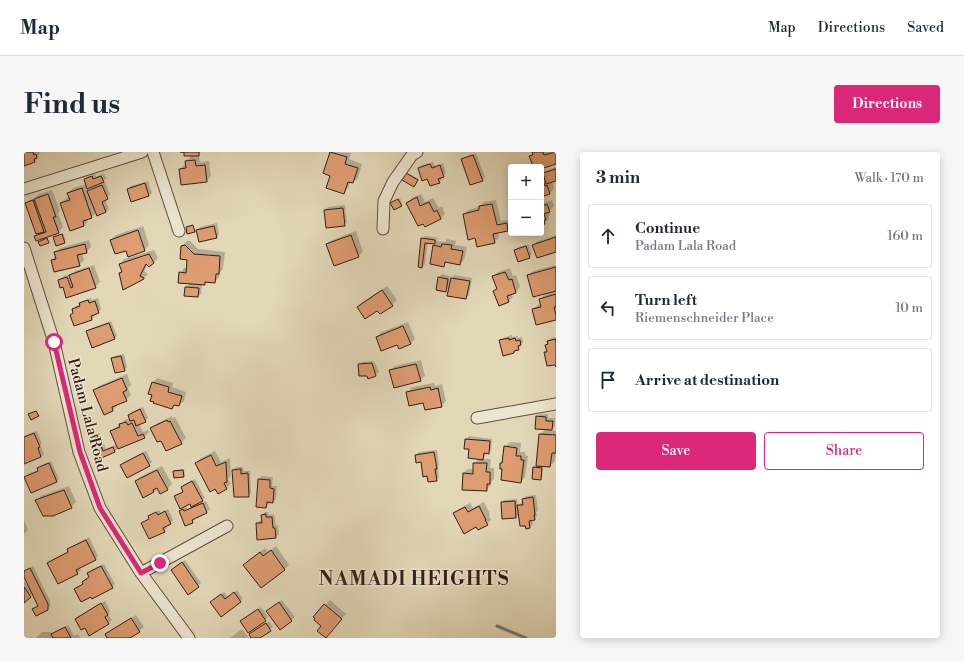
<!DOCTYPE html>
<html lang="en">
<head>
<meta charset="utf-8">
<style>
	:root { --surface:#fff; --page:#f6f6f7; --text:#1f2937; --muted:#747a83; --line:#e0e1e3; --accent:#db2777 }
	body { margin:0; font-family:"Libre Bodoni",serif; background:var(--page); color:var(--text) }
	.controls { position:absolute; right:12px; top:12px; display:grid; overflow:hidden; border-radius:4px; box-shadow:0 2px 10px #0003 }
	.controls button { width:36px; height:36px; display:grid; place-items:center; padding:0; border:0; border-bottom:1px solid var(--line); background:var(--surface); color:var(--text); font:20px sans-serif }
	.stop { position:absolute; width:12px; height:12px; margin:-9px; border:3px solid #db2777; border-radius:50%; background:#fff }
	.stop.end { background:#db2777; border-color:#fff; box-shadow:0 1px 4px #0008 }
	.list { margin:0; padding:0; list-style:none }
	h2 { display:flex; justify-content:space-between; align-items:center; height:52px; margin:0; padding:0 16px; font-size:17px }
	h2 small { font-size:13px; font-weight:400; color:var(--muted) }
	.list li { display:grid; grid-template-columns:26px 1fr auto; gap:12px; align-items:center; box-sizing:border-box; height:64px; margin:0 8px 8px; padding:0 8px; border:1px solid var(--line); border-radius:4px }
	.list b { display:block; font-size:15px; white-space:nowrap }
	.list p { margin:0; font-size:13px; white-space:nowrap; color:var(--muted) }
	.list em { font-size:13px; font-style:normal; color:var(--muted) }
	.actions { display:flex; gap:8px; padding:12px 16px }
	.actions a { flex:1; padding:9px 0; border:1px solid var(--accent); border-radius:4px; text-align:center; font-size:14px; color:var(--accent) }
	.actions .main { background:var(--accent); color:#fff }
	.icon { flex:none; width:22px; height:22px; fill:none; stroke:currentColor; stroke-width:2; stroke-linecap:round; stroke-linejoin:round }
	.map { position:relative; flex:none; width:532px; height:486px; overflow:hidden; border-radius:4px }
	header { display:flex; align-items:center; gap:24px; box-sizing:border-box; height:56px; padding:0 20px; background:var(--surface); border-bottom:1px solid var(--line) }
	header strong { font-size:19px }
	nav { display:flex; gap:22px; margin-inline-start:auto; font-size:14px }
	.intro { display:flex; align-items:center; justify-content:space-between; box-sizing:border-box; height:96px; padding:0 24px }
	h1 { margin:0; font-size:28px }
	.button { padding:10px 18px; border-radius:4px; background:var(--accent); color:#fff; font-size:14px; font-weight:700 }
	main { display:flex; gap:24px; padding:0 24px }
	aside { flex:1; background:var(--surface); border-radius:4px; box-shadow:0 2px 10px #0003 }
	.map>svg:first-child { display:block }
</style>
</head>
<body>
<header>
<strong>Map</strong>
<nav><a>Map</a><a>Directions</a><a>Saved</a></nav>
</header>
<div class="intro"><h1>Find us</h1><a class="button">Directions</a></div>
<main>
<div class="map">
<svg width="532" height="486" viewBox="0 0 532 486">
	<rect width="100%" height="100%" fill="#e2d8b8"/>
	<filter id="stains"><feTurbulence type="fractalNoise" baseFrequency=".005" numOctaves="4"/><feColorMatrix values="0 0 0 0 .2 0 0 0 0 .09 0 0 0 0 .02 0 0 0 .5 -.17"/></filter>
	<radialGradient id="worn" r=".72"><stop offset=".6" stop-color="#630" stop-opacity="0"/><stop offset="1" stop-color="#630" stop-opacity=".3"/></radialGradient>
	<path fill="#0003" d="M0 0H17L14 3 15 5 11 9 0 13Z
		M161 0H177L175 2 176 10 185 9 187 24 183 29 158 32 156 17 161 12H163L162 9 168 3Z
		M307 0 327 1 325 7 338 12 334 26 329 30 327 29 324 36 320 41 307 23 300 21Z
		M509 0H532V11L517 16V15H514L507 4 509 1Z
		M452 1 461 25 458 28 438 8 441 5Z
		M409 10 411 14 419 11 422 21 417 25 418 27 415 30 404 26 395 16 398 13Z
		M532 15V28L528 29 530 37 526 41 517 44V20Z
		M80 21 82 26 79 29 64 35 65 39 67 36 81 30 86 43 81 47 85 57 82 60H73L67 65 64 67V69L60 73 37 51 42 46 46 45 45 41 49 36 63 32 61 28 64 25 71 22 72 25Z
		M384 21 395 27 391 33 383 22Z
		M487 28V41L484 31Z
		M124 29 128 41 125 44 108 49 104 37 107 34Z
		M28 38 36 59 34 61 39 75 34 80 11 85 16 80 3 51 6 48 11 46 15 42Z
		M397 42 401 50 409 46 415 56 418 54 421 62 417 66 401 74 399 70 384 51 388 46Z
		M376 46 378 52 377 53 367 51Z
		M472 48 477 69 487 67V74L484 78 474 80 475 86 470 90 452 85 440 62 444 58 455 55 460 50Z
		M528 48 530 54 525 59 526 63 524 65 525 66 520 71H518L519 75 517 78V52Z
		M321 53 323 70 320 73 301 58 304 55Z
		M193 71 195 82 192 85 173 78 176 75Z
		M119 74 125 93 120 98 87 88 92 83Z
		M332 79 339 100 334 104 303 92 308 88Z
		M39 81 42 88 33 93 32 84Z
		M502 81H512L503 84Z
		M532 83V98L509 93 512 90Z
		M401 84 414 86 413 89 421 90 423 87 432 89 431 93 443 95 440 108 436 112 423 110 419 114 410 94 412 91 404 90 401 112 398 115V87Z
		M65 88 67 95 62 100 58 101 60 108 55 113 28 108 32 104 31 100 36 96Z
		M163 89H166L174 97 201 100 199 117 196 120 195 125 191 130 184 129 181 132H178L177 142 174 144 161 143 162 135 166 131 156 121 160 116H164V107L158 94Z
		M505 92 508 102 505 105 491 98 494 95Z
		M130 98 134 106 129 111 124 112 120 119 124 122 119 127 96 122 98 119 96 112 100 107Z
		M70 113 76 130 71 135 43 145 39 134 35 128 40 124 49 121 51 119Z
		M532 113V167L509 157 514 153 517 152 516 147 523 141 504 123 509 119Z
		M486 116 489 124 492 123 496 135 492 140 487 142 489 145 484 149 471 139 474 136 470 125 474 120Z
		M418 122 427 124 426 128 430 123 448 126 445 143 442 146 426 135 421 139 413 138 415 125Z
		M363 134 373 148 368 153 354 158 334 155 338 150Z
		M67 146 68 148 74 146 77 157 74 160 70 162 71 164 68 167 50 173 47 163 50 160 49 157 52 154 57 152H56L59 149Z
		M87 169 93 184 90 187 63 179 66 177Z
		M384 170 391 187 386 192 374 191 353 185 357 180Z
		M488 183V185L494 184V186L498 185 499 190 497 192V194L490 200 476 189 479 186Z
		M532 185V213L521 201 524 199 523 193 524 191V189L527 186Z
		M100 202 103 215 100 218 88 207 91 204Z
		M397 208 401 224 396 228 366 219 371 214Z
		M350 209 355 220 352 223 345 226 335 213 338 210Z
		M103 222 107 233 104 236 107 243 102 248 93 252V254L89 258 70 238 75 234Z
		M133 226 149 231 148 235 162 240 160 249 155 253 152 252 148 256 129 231Z
		M410 231 411 234 418 232 422 249 417 254 400 250 384 240 388 235Z
		M119 255 124 266 121 269 115 272 119 280 124 278 125 280 120 285 94 296 91 299 75 306 68 286 70 283 76 281 82 297 93 292 87 279 92 275 96 273 101 268 106 266 105 263 108 260Z
		M516 262H524V266H531V274L527 278 532 279V300L531 309 526 314 519 313 518 325 517 327 510 316 511 314 513 315 516 282 522 277 513 265Z
		M148 264V266L151 265 162 286 157 291 137 287 128 276 132 272Z
		M13 279 18 292 16 293 20 302 17 305 0 311V284Z
		M445 284 468 287 467 298 464 301 462 300 461 304 459 307H467L466 316H470V327L467 330V333L462 338 439 321 444 317H450V311L455 307 446 296H441L442 287Z
		M486 290 497 291 496 300H502L501 303 504 304 501 325 497 330 480 316 477 312 479 309 481 295Z
		M413 298 415 313 414 314 415 325 412 328 398 309 392 303 395 300Z
		M122 299 128 310 125 313H98L100 310Z
		M191 299 197 310 206 306 207 324 204 327 207 332 202 336 172 311 177 306Z
		M27 309 35 327 32 330 1 325 4 322 15 318 14 316 17 313Z
		M138 314 148 332 143 337 134 336 130 340 112 330 116 325Z
		M212 315H219L220 319H226L227 341 224 344 209 318Z
		M160 317 161 323 159 324 150 320 151 318Z
		M237 324 249 325 248 334H253L252 347 249 350 245 349V352L242 355 235 327Z
		M171 327 181 346 174 352 182 349 186 357 183 360 171 366V367L168 370 156 359 162 354 163 357 168 355 166 351 151 345 154 342 160 339 158 335 161 332Z
		M45 334 52 350 47 355 13 349 17 344Z
		M512 343 514 359 512 360 513 364 510 367H508L509 372 506 375 495 362 492 365 478 351 480 348 493 347 494 354 497 351 499 350V347L502 344Z
		M460 350 466 362 465 364 467 368 463 372 430 361 435 357 446 351 449 356Z
		M144 357 149 368 146 371 142 373 143 376 140 379 118 371 126 366 125 365 128 362 135 358 137 361Z
		M241 360H244L245 363 250 362 252 374 254 373 255 382 252 385 233 372 235 369 238 368V363Z
		M0 368 4 378 0 382Z
		M65 385 74 404 72 407 55 415 57 418 54 421 35 431 24 411 27 408 45 399 44 398 47 395Z
		M252 394 265 413 261 417 237 435 225 408 241 396 244 400Z
		M161 408 177 431 164 441 151 415Z
		M80 412 91 432 88 435 51 437 54 434 60 432 59 430 66 425 64 421 67 418Z
		M9 414 26 449V454L23 457H10L15 453 9 441 0 449V429L6 436 0 422V420Z
		M213 438 219 447 216 449 190 447 200 440 204 445Z
		M258 448 271 465 256 476 247 456Z
		M306 448 322 462 306 480 291 465Z
		M81 449 86 459 84 462 88 468 85 471 65 482 61 475 52 467 55 464Z
		M237 455 244 465 241 468 220 466Z
		M112 463 120 475 115 479 104 486H85L83 482 87 478Z
		M245 469 249 475 234 486H228L226 482Z
		M44 473 50 484 54 482 56 486H12L18 480H27L28 482 31 480Z
		M218 477 225 486H205H206Z"/>
	<g fill="none" stroke-linecap="round" stroke-linejoin="round">
		<path stroke="#6e7c70" stroke-width="3" d="M473 474 502 486"/>
	</g>
	<path fill="#de9c71" stroke="#341e15" d="M0 0H9L10 3 12 2 13 6 10 7 11 10 0 14Z
		M156 0H175V4H160V0Z
		M306 0 323 5 321 12 334 16 329 31 324 30 320 42 302 36 306 24 299 21Z
		M508 0H519L520 3 532 0V12L517 17V15H513L512 13 509 14 505 4 509 3Z
		M449 3 459 29 446 33 437 7Z
		M171 8 172 14 181 13 183 30 157 33 155 17 162 16 161 9Z
		M406 12 408 16 416 13 420 25 414 27 416 31 406 34 403 27 398 29 394 16Z
		M532 17V29L522 32 519 21Z
		M382 21 394 28 390 35 378 28Z
		M517 23 521 34 523 33 526 42 517 45Z
		M68 24 69 27 77 24 80 30 63 37 60 27Z
		M121 31 125 44 107 50 103 37Z
		M78 33 84 47 78 50 82 60 73 64 63 39Z
		M58 36 68 66 59 69 60 74 46 79 36 51 46 48 43 41Z
		M24 42 32 65H29L35 81 12 89 10 84 22 80 10 47Z
		M393 45 396 54 405 50 410 60 413 58 417 67 401 75 399 72 394 74 382 51Z
		M374 47 378 54 370 58 366 51Z
		M9 48 20 80 12 82 1 51Z
		M468 52 473 73 483 71 484 79 469 82 471 91 453 95 451 86 444 88 439 62 455 58V54Z
		M523 52 526 60 520 62 522 68 520 69 521 72 517 73V55Z
		M319 56 321 74 302 76 300 58Z
		M169 73 171 80 163 82 162 75Z
		M190 74 193 86 175 90 172 78Z
		M114 78 121 99 104 105 102 99 91 102 86 88Z
		M38 82 41 91 32 94 29 85Z
		M327 83 335 105 310 114 302 92Z
		M532 85V100L513 106 508 93Z
		M23 86 25 91 16 94 14 90Z
		M397 86 411 88V92L401 91 398 116 394 115Z
		M61 92 63 101 53 103 56 114 30 120 27 108 32 107 30 100Z
		M418 92 428 93 427 97 439 99 436 113 421 110 420 115 406 112 409 93 417 95Z
		M161 93 170 102 196 104 195 122H192L191 131 181 130V133L154 131 155 120 162 121 163 108 156 107 157 94Z
		M502 94 506 106 494 110 490 98Z
		M125 102 130 111 125 115 122 112 116 124 120 126V127L99 138 95 121 98 120 95 112Z
		M532 115V139L509 145 503 123Z
		M65 116 72 136 42 146 39 135 36 136 34 128 43 125 47 136 49 135 45 123Z
		M481 120 485 128 488 127 492 141 483 144 485 150 475 154 469 139 473 137 468 124Z
		M414 125 424 127 422 140 412 138Z
		M427 126 446 129 442 147 423 144Z
		M161 135 175 136 174 145 160 144Z
		M358 138 369 154 356 162 353 159 341 167 333 155Z
		M532 142V155H530L532 163V168L512 173 508 157 517 155 515 147Z
		M64 148 65 151 71 149 75 161 67 164 68 168 50 174 46 163 49 161 48 157 56 154 55 151Z
		M85 171 91 187 68 196 62 179Z
		M379 174 387 192 375 197 373 193 357 199 352 185Z
		M485 186V188L491 186 492 189 496 188 497 193 494 194 495 198 490 199V201L479 204 475 188Z
		M532 187V215L531 213 523 214 520 200H523L521 193 524 192 523 189Z
		M97 204 101 219 91 221 87 206Z
		M348 211 352 224 344 227 343 224H335L334 212Z
		M392 212 397 229 370 236 365 218Z
		M98 226 103 238 99 240 103 249 88 255 89 259 80 263 69 238Z
		M128 230 145 235 144 240 158 244 155 254 150 253 148 257 129 251 130 250 126 249 128 243 124 242Z
		M406 235 407 238 414 236 418 255 401 258 399 251 385 254 382 240Z
		M116 257 122 270 112 274 110 268 106 269 104 263Z
		M12 259 15 264 7 268 4 262Z
		M512 264 522 265V269H529L528 278 511 277Z
		M143 268 144 270 146 269 158 292 142 299 137 289 133 290 126 276Z
		M102 270 104 273 108 271 114 284 119 282 121 286 94 297 86 279 96 275 95 272Z
		M10 281 16 295 14 296 17 305 0 312V285Z
		M515 282 532 283V301H528L526 315 512 314Z
		M73 283 79 299 89 295 91 300 75 307 66 286Z
		M441 287 466 289 465 302 460 301 459 308 444 306 445 297H440Z
		M480 294 493 296 492 304H497V308H500L497 331 477 328 478 317H476V311H478Z
		M410 300 413 317H411L413 329 404 330 403 324 399 325 397 310 392 311 391 303Z
		M119 301 126 314 103 326 96 313Z
		M187 303 192 314 202 310 203 330 200 331 203 337 194 342 191 337 186 340 171 311Z
		M25 311 33 330 7 341 0 325 14 319 13 316Z
		M449 311H463L462 320H466V332H463V339L438 338 439 321 449 322Z
		M509 315 518 316 517 328 508 327Z
		M217 317V322L224 321 225 345H210L208 318Z
		M133 318 144 338 136 342 133 336 129 338 130 340 119 346 111 329Z
		M159 318 160 325 150 326 149 319Z
		M234 327 246 328V336L250 337 249 351 243 350 242 356 232 355Z
		M168 329 179 349 167 355 166 352 156 357 150 344 159 340 157 335Z
		M40 338 48 356 29 364H19L11 348Z
		M509 345 511 363H510L511 368 505 369 506 376 502 377 501 374H496L493 353H499L498 347Z
		M491 349 492 366 478 367 477 350Z
		M179 351 183 361 168 368 169 371 161 374 155 359 159 357 160 359Z
		M455 354 462 368H461L464 373 454 378 452 375 440 382 429 361 441 355 444 360Z
		M141 359 147 372 139 376 141 380 125 387 117 371 125 367 124 364 132 360 134 363Z
		M242 362V365H248L249 376H251L252 386 233 388 232 371H238L237 363Z
		M62 388 72 408 52 418 54 422 34 432 23 411 44 400 43 397Z
		M247 398 261 418 237 436 219 413 236 400 239 404Z
		M158 410 175 435 164 443 147 418Z
		M77 414 89 436 68 447 67 445 57 450 50 437 59 432 58 430 65 425 63 421Z
		M6 416 24 452V458L12 464 8 457 14 454 0 425V419Z
		M0 435 7 445 0 451Z
		M210 440 217 450 197 465 186 450 197 442 201 447Z
		M255 450 268 469 256 478 242 459Z
		M77 451 84 463 81 465 85 472 65 484 61 476 57 478 51 467Z
		M300 452 318 467 302 486 293 479 297 474 290 468 291 466 289 465Z
		M234 457 242 469 224 481 216 469Z
		M107 466 116 480 106 486H83L81 482Z
		M242 471 247 479 236 486H227L225 482Z
		M41 475 47 486H29L27 482Z"/>
	<g fill="none" stroke-linecap="round" stroke-linejoin="round">
		<g stroke="#604c3e" stroke-width="13">
			<path id="minor" d="M129 0 155 79
				M0 37 118 0
				M359 77 360 49 369 30 388 3 393 0
				M0 96 30 190 55 300 76 356 117 421 165 486
				M453 266 532 252
				M117 421 203 374"/>
		</g>
		<use href="#minor" stroke="#ece6d1" stroke-width="11"/>
	</g>
	<g fill="none" stroke-linecap="round" stroke-linejoin="round">
		<path stroke="#db2777" stroke-width="5" d="M30 190 56 300 76 356 117 421 136 411"/>
	</g>
	<g text-anchor="middle" stroke-width="3" stroke-linejoin="round" paint-order="stroke">
		<g font-size="15" fill="#341e15" stroke="#ece6d1">
			<text transform="translate(64 263) rotate(75)" y="5">Padam Lala Road</text>
		</g>
		<g font-size="19" font-weight="bold" letter-spacing="1" fill="#341e15" stroke="#ece6d1">
			<text x="390" y="433">NAMADI HEIGHTS</text>
		</g>
	</g>
	<rect width="100%" height="100%" filter="url(#stains)"/>
	<rect width="100%" height="100%" fill="url(#worn)"/>
</svg>
<div class="controls">
<button>+</button>
<button>−</button>
</div>
<div class="stop" style="left:30px;top:190px"></div>
<div class="stop end" style="left:136px;top:411px"></div>
</div>
<aside>
<h2>3 min<small>Walk · 170 m</small></h2>
<ul class="list">
<li><svg class="icon" aria-label="ahead" viewBox="0 0 24 24"><path d="M12 20V5M6 11l6-6 6 6"/></svg><div><b>Continue</b><p>Padam Lala Road</p></div><em>160 m</em></li>
<li><svg class="icon" aria-label="left" viewBox="0 0 24 24"><path d="M17 20v-9H6M10 6l-5 5 5 5"/></svg><div><b>Turn left</b><p>Riemenschneider Place</p></div><em>10 m</em></li>
<li><svg class="icon" aria-label="arrive" viewBox="0 0 24 24"><path d="M6 21V4h12l-3 4 3 4H6"/></svg><div><b>Arrive at destination</b></div></li>
</ul>
<div class="actions"><a class="main">Save</a><a>Share</a></div>
</aside>
</main>
</body>
</html>
